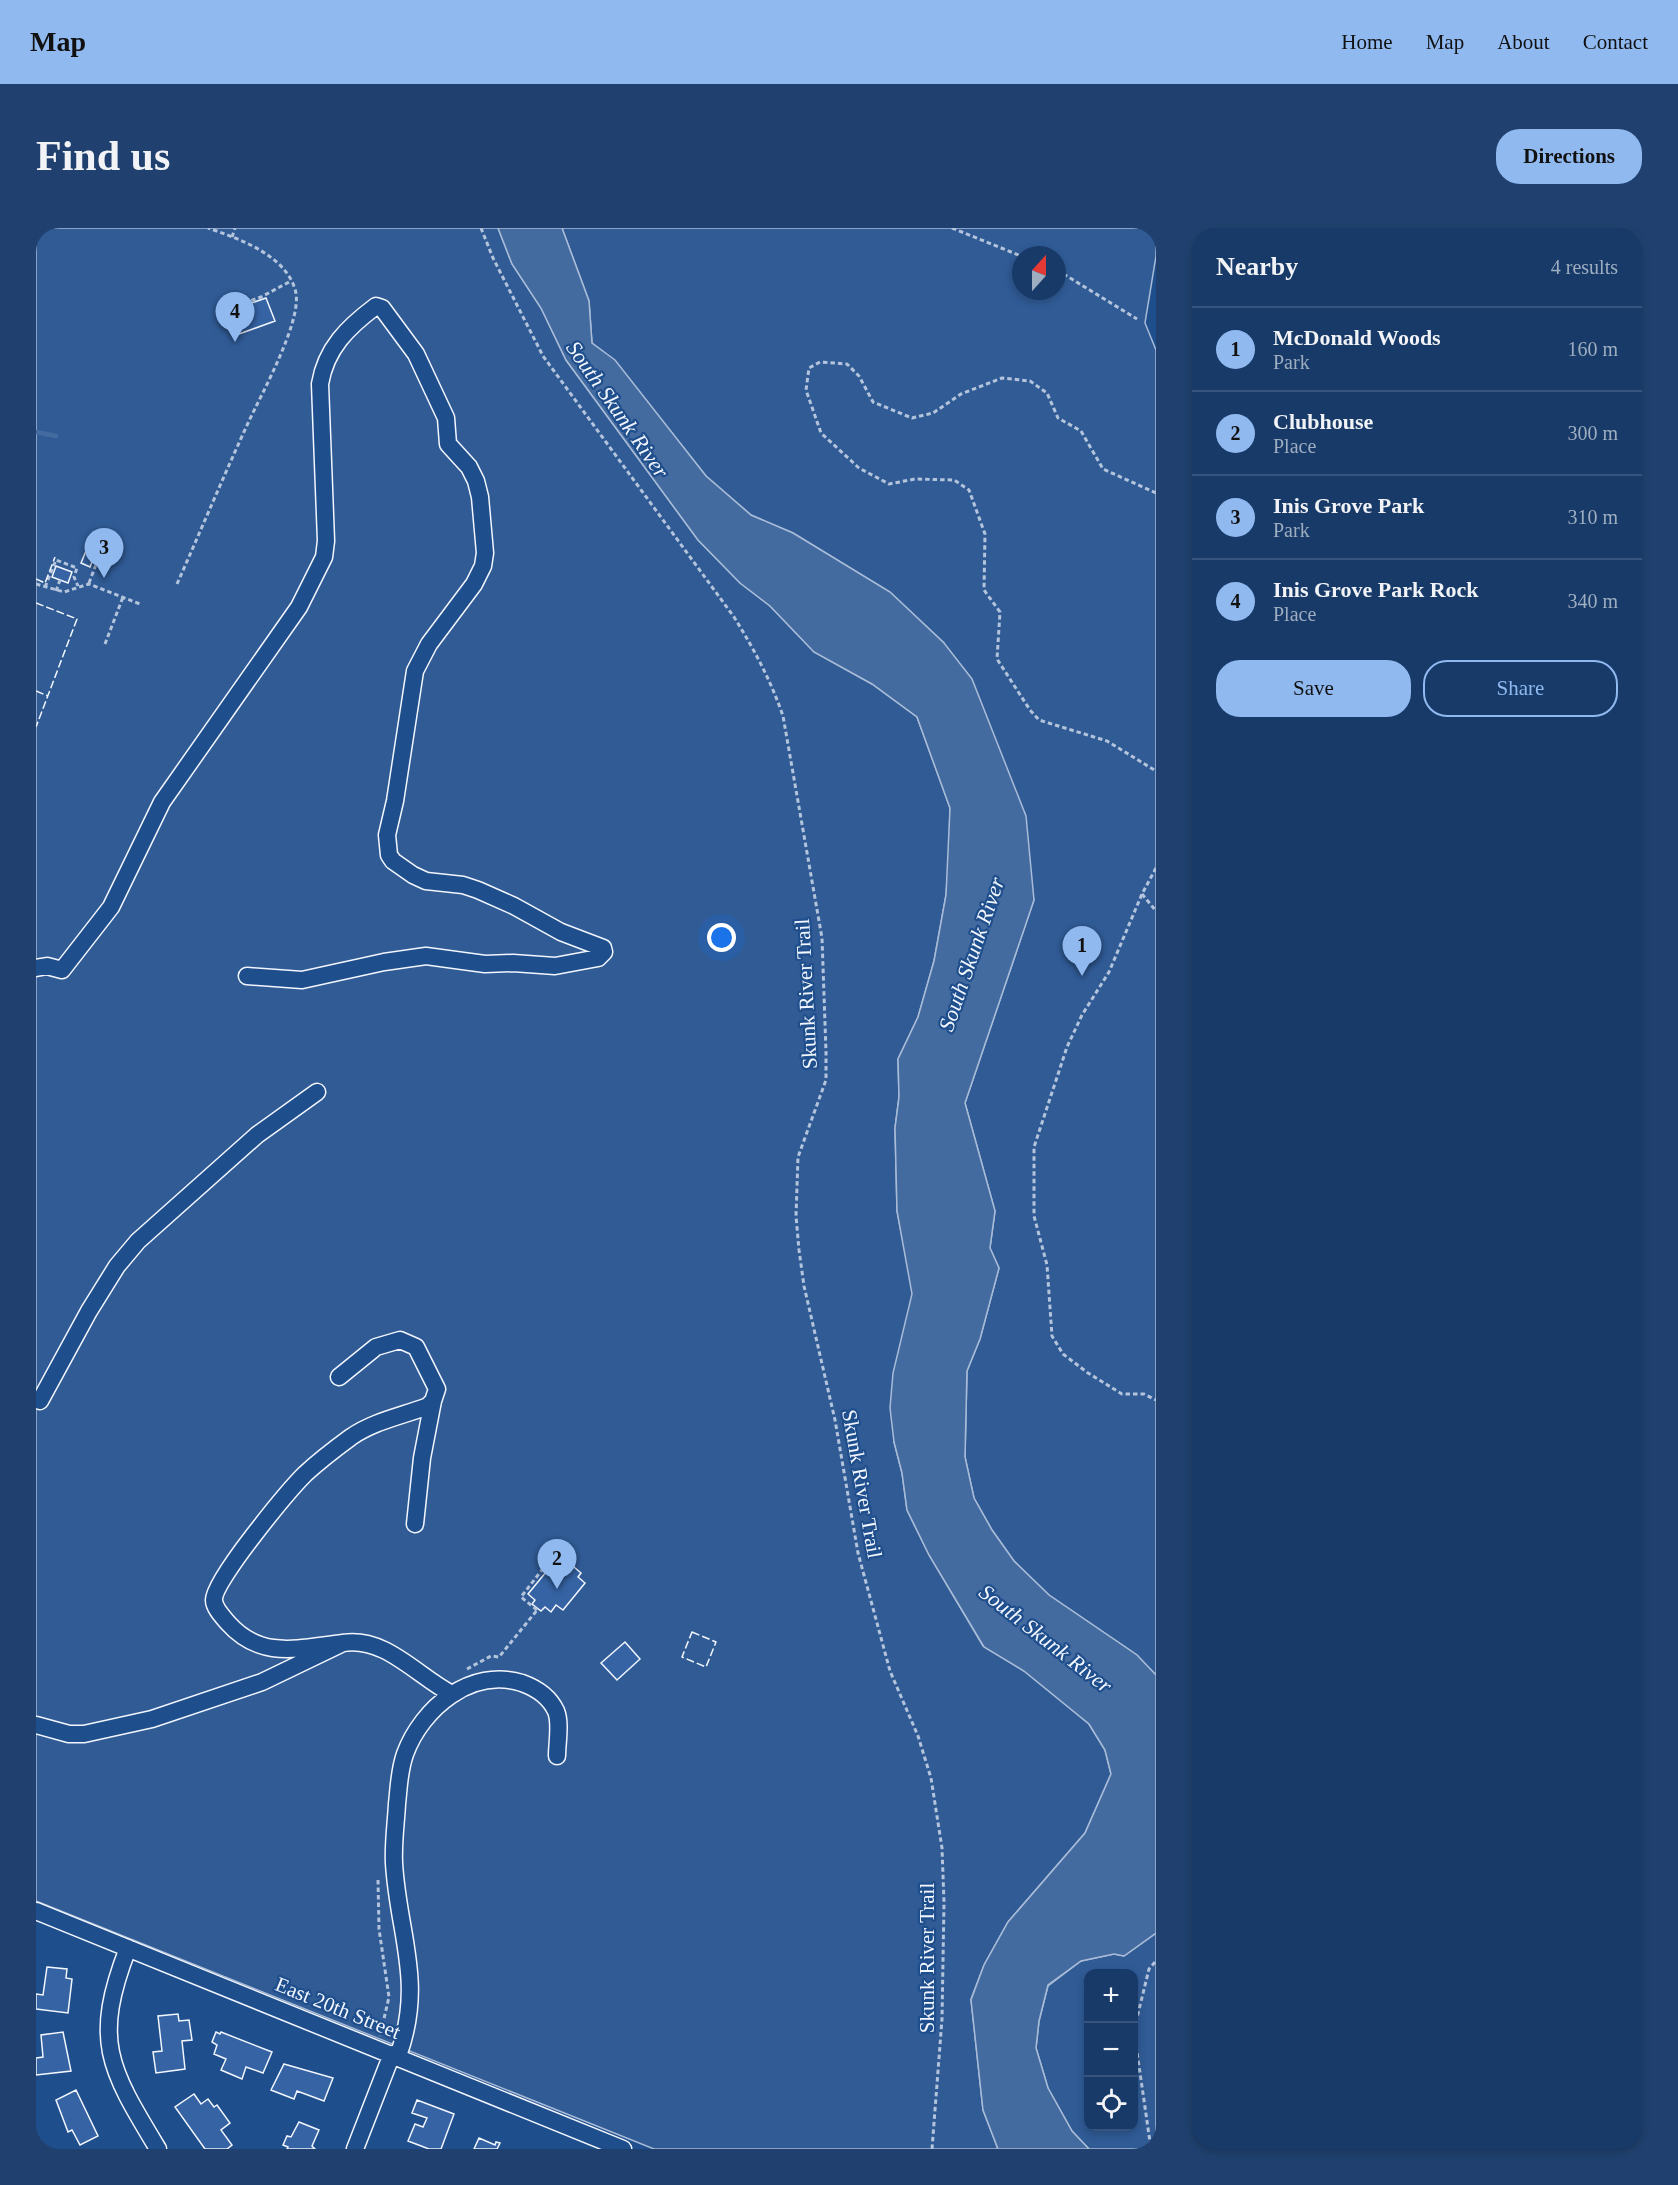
<!DOCTYPE html>
<html lang="en">
<head>
<meta charset="utf-8">
<style>
	:root { --surface:#173a69; --page:#20416f; --text:#f1f3f6; --muted:#9eadc0; --line:#36547d; --accent:#90b9f0 }
	body { margin:0; font-family:"Times New Roman",serif; background:var(--page); color:var(--text) }
	.controls { position:absolute; right:18px; bottom:18px; display:grid; overflow:hidden; border-radius:12px; box-shadow:0 3px 9px #0003 }
	.controls button { width:54px; height:54px; display:grid; place-items:center; padding:0; border:0; border-bottom:2px solid var(--line); background:var(--surface); color:var(--text); font:30px sans-serif }
	.compass { position:absolute; left:976px; top:18px; width:54px; height:54px; border-radius:50%; background:var(--surface); box-shadow:0 3px 9px #0003; rotate:21deg }
	.you { position:absolute; left:686px; top:710px; width:21px; height:21px; margin:-15px; border:4px solid #fff; border-radius:50%; background:#1a73e8; box-shadow:0 0 0 9px #1a73e833 }
	.badge { display:grid; place-items:center; width:39px; height:39px; border-radius:50%; background:var(--accent); color:#111; font-size:20px; font-weight:700 }
	.pin { position:absolute; translate:-50% -50px; filter:drop-shadow(0 2px 3px #0008) }
	.pin::after { content:''; position:absolute; top:32px; width:21px; height:18px; background:inherit; clip-path:polygon(0 0,100% 0,50% 100%) }
	.list { margin:0; padding:0; list-style:none }
	h2 { display:flex; justify-content:space-between; align-items:center; height:78px; margin:0; padding:0 24px; font-size:26px }
	h2 small { font-size:20px; font-weight:400; color:var(--muted) }
	.list li { display:grid; grid-template-columns:39px 1fr auto; gap:18px; align-items:center; box-sizing:border-box; height:84px; padding:0 24px; border-top:2px solid var(--line) }
	.list b { display:block; font-size:22px; white-space:nowrap }
	.list p { margin:0; font-size:20px; white-space:nowrap; color:var(--muted) }
	.list em { font-size:20px; font-style:normal; color:var(--muted) }
	.actions { display:flex; gap:12px; padding:18px 24px }
	.actions a { flex:1; padding:14px 0; border:2px solid var(--accent); border-radius:24px; text-align:center; font-size:21px; color:var(--accent) }
	.actions .main { background:var(--accent); color:#111 }
	.icon { flex:none; width:33px; height:33px; fill:none; stroke:currentColor; stroke-width:2; stroke-linecap:round; stroke-linejoin:round }
	.map { position:relative; flex:none; width:1120px; height:1921px; overflow:hidden; border-radius:24px }
	header { display:flex; align-items:center; gap:36px; box-sizing:border-box; height:84px; padding:0 30px; background:var(--accent); color:#111 }
	header strong { font-size:28px }
	nav { display:flex; gap:33px; margin-inline-start:auto; font-size:21px }
	.intro { display:flex; align-items:center; justify-content:space-between; box-sizing:border-box; height:144px; padding:0 36px }
	h1 { margin:0; font-size:42px }
	.button { padding:15px 27px; border-radius:24px; background:var(--accent); color:#111; font-size:21px; font-weight:700 }
	main { display:flex; gap:36px; padding:0 36px }
	aside { flex:1; background:var(--surface); border-radius:24px; box-shadow:0 3px 9px #0003 }
	.map>svg:first-child { display:block }
</style>
</head>
<body>
<header>
<strong>Map</strong>
<nav><a>Home</a><a>Map</a><a>About</a><a>Contact</a></nav>
</header>
<div class="intro"><h1>Find us</h1><a class="button">Directions</a></div>
<main>
<div class="map">
<svg width="1120" height="1921" viewBox="0 0 1120 1921">
	<rect width="100%" height="100%" fill="#1f4e8c"/>
	<path fill="#305b95" stroke="#a8bbd7" stroke-width="1.5" fill-rule="evenodd" d="M0 0H462L476 36 505 80 530 132 662 312 704 355 734 378 778 424 836 456 881 489 914 580 913 627 910 667 898 733 882 789 862 831 863 869 859 900 861 983 877 1066 869 1102 858 1214 866 1245 871 1282 893 1327 947 1418 988 1443 1053 1496 1069 1522 1075 1546 1049 1605 972 1694 948 1737 935 1771 947 1882 962 1921H618L0 1673Z
		M526 0H1120V28L1109 95 1120 122V1447L1101 1427 1013 1367 978 1333 956 1302 938 1270 929 1229 931 1143 944 1111 963 1040 954 1020 959 983 929 875 998 672 908 415 854 364 757 305 715 287 670 248 579 133 556 115 553 73ZM985 27H1021V63H985Z
		M1120 1705V1921H1053L1036 1903 1012 1860 1000 1820 1003 1793 1012 1758 1045 1733 1078 1726 1088 1728ZM1052 1746H1098V1898H1052Z"/>
	<path fill="#446ba0" stroke="#a8bbd7" stroke-width="1.5" d="M462 0H526L553 73 556 115 579 132 670 248 715 287 757 305 854 364 908 415 936 451 990 588 998 672 929 875 959 983 954 1020 963 1040 944 1111 931 1143 929 1229 938 1270 956 1302 978 1333 1013 1367 1101 1427 1120 1447V1705L1088 1728 1078 1726 1045 1733 1012 1757 1003 1793 1000 1820 1012 1860 1036 1903 1053 1921H962L947 1882 935 1772 948 1737 972 1694 1049 1605 1075 1546 1069 1522 1053 1496 988 1443 948 1419 893 1327 871 1282 866 1245 858 1214 854 1180 857 1145 876 1066 861 983 859 900 863 869 862 831 882 789 898 733 910 667 914 580 881 489 836 456 778 424 734 378 704 355 662 312 530 132 505 80 476 36Z"/>
	<g fill="none" stroke-linecap="round" stroke-linejoin="round">
		<path stroke="#446ba0" stroke-width="4.5" d="M0 204 20 208"/>
	</g>
	<path fill="#3563a3" stroke="#f2f6ff" stroke-width="1.5" d="M230 70 239 93 203 106 195 82Z
		M50 323 59 326 54 339 45 335Z
		M20 338 36 344 32 355 16 349Z
		M524 1327 545 1345 542 1349 549 1355 527 1382 520 1377 515 1384 509 1379 505 1383 496 1376 499 1372 492 1366Z
		M589 1414 604 1431 581 1452 565 1435Z
		M11 1739 31 1741 30 1750 36 1751 32 1785 0 1781V1766L7 1767Z
		M142 1786 143 1793 153 1792 156 1812 146 1813 149 1841 120 1845 117 1824 126 1823 122 1788Z
		M27 1804 35 1843 0 1847V1830L7 1829 5 1807Z
		M180 1804 184 1806 185 1804 236 1824 227 1845 210 1839 206 1851 185 1842 190 1831 178 1826 181 1817 176 1814Z
		M248 1836 297 1850 288 1873 261 1863 258 1871 235 1862Z
		M40 1862 62 1908 44 1917 36 1902 32 1904 20 1872Z
		M158 1866 165 1876 172 1871 178 1879 181 1877 194 1895 185 1902 196 1917 191 1921H169L139 1879Z
		M381 1872 418 1886 405 1921H393L372 1913 379 1896 387 1899 391 1890 376 1885Z
		M263 1894 283 1902 276 1918 279 1921H251L252 1919 247 1917 251 1908 255 1909Z
		M443 1910 459 1917 460 1914 464 1915 461 1921H438Z"/>
	<g fill="none" stroke-linecap="round" stroke-linejoin="round">
		<g stroke="#f2f6ff" stroke-width="19">
			<path id="minor" d="M0 740 11 738 26 742 75 679 126 574 263 379 288 329 290 313 284 156C290 120 312 99 340 78L346 80 380 126 410 190 412 216 433 239 440 253 444 269 449 325 447 338 438 356 393 416 379 443 359 573 351 607 353 627 357 633 377 647 390 653 427 657 442 662 478 678 525 704 567 720 568 724 562 730 519 738 477 735 449 736 390 728 348 734 266 752 211 748
				M303 1149 340 1119 364 1112 380 1119 401 1161 397 1173 392 1178C366 1188 338 1193 315 1209 300 1220 283 1233 269 1246 253 1262 177 1353 178 1372 178 1380 187 1389 192 1395 225 1432 262 1420 307 1415
				M4 1173 53 1083 81 1038 102 1013 221 907 281 864
				M379 1296 386 1230 397 1173
				M0 1497 33 1506H48L116 1491 226 1454 307 1415C349 1408 381 1448 416 1466
				M0 1683 587 1921
				M92 1720C56 1813 73 1840 122 1921
				M362 1828C389 1754 362 1706 358 1635 357 1615 360 1595 361 1576 363 1558 363 1543 369 1526 386 1480 435 1439 486 1455 500 1460 513 1468 520 1483 525 1495 521 1515 521 1528
				M319 1921 356 1826"/>
		</g>
		<path stroke="#b3c4dc" stroke-width="3" stroke-dasharray="4.5 3" stroke-linecap="butt" d="M445 0 457 30 507 128 698 389C718 421 735 453 747 488L786 710 790 824V852L762 929 760 988 763 1022 768 1058 799 1192 822 1325 854 1443 882 1508 895 1550 906 1620 908 1674 906 1791 896 1921
			M916 0 985 28
			M196 9 199 0
			M1021 42 1101 91
			M194 80 225 69 255 53
			M1120 265 1067 241 1045 203 1022 190 1011 165 994 153 966 150 925 166 897 185 876 190 837 174 823 148 811 136 784 134 773 140 770 162 785 205 823 240 853 256 879 251 918 252 933 262 949 306 948 362 964 384 961 431 994 482 1003 492 1071 513 1120 543
			M53 355 64 326
			M0 356 28 364 53 356 104 376
			M141 356C165 302 188 247 213 193 226 165 265 95 260 65 252 28 204 11 172 0
			M9 359 20 332 41 340 38 349 42 358
			M20 363 24 352
			M69 416 87 369
			M1120 640 1106 666 1073 744 1046 787 1031 819 998 919V988L1011 1037 1016 1108 1027 1126 1052 1145 1086 1166H1108L1120 1172
			M1106 666 1120 683
			M501 1382 485 1369 509 1338 513 1341
			M431 1441 455 1428 463 1429 502 1381
			M342 1652 343 1701 353 1769 344 1808
			M1098 1802 1113 1741 1120 1733
			M1098 1803 1115 1921"/>
		<use href="#minor" stroke="#1f4e8c" stroke-width="16"/>
		<path stroke="#f2f6ff" stroke-width="1.5" stroke-dasharray="8 3" stroke-linecap="butt" d="M0 351 9 355 19 329
			M0 375 41 391 0 499
			M0 463 12 468
			M656 1404 680 1414 670 1439 646 1429Z"/>
	</g>
	<g text-anchor="middle" stroke-width="4.5" stroke-linejoin="round" paint-order="stroke">
		<g font-size="21" fill="#f2f6ff" stroke="#1f4e8c">
			<text transform="translate(770 766) rotate(-93)" y="7">Skunk River Trail</text>
			<text transform="translate(826 1256) rotate(80)" y="7">Skunk River Trail</text>
			<text transform="translate(891 1730) rotate(-90)" y="7">Skunk River Trail</text>
			<text transform="translate(302 1780) rotate(22)" y="7">East 20th Street</text>
		</g>
		<g font-size="22" font-style="italic" fill="#f2f6ff" stroke="#1f4e8c">
			<text transform="translate(582 181) rotate(55)" y="8">South Skunk River</text>
			<text transform="translate(935 726) rotate(-71)" y="8">South Skunk River</text>
			<text transform="translate(1010 1410) rotate(38)" y="8">South Skunk River</text>
		</g>
	</g>
</svg>
<div class="controls">
<button>+</button>
<button>−</button>
<button><svg class="icon" aria-label="locate" viewBox="0 0 24 24"><circle cx="12" cy="12" r="6"/><path d="M12 2v4M12 18v4M2 12h4M18 12h4"/></svg></button>
</div>
<svg class="compass" viewBox="-18 -18 36 36"><path d="M0-13l5 13h-10z" fill="#e53935"/><path d="M0 13l5-13h-10z" fill="#9eadc0"/></svg>
<div class="you"></div>
<div class="pin badge" style="left:1046px;top:748px">1</div>
<div class="pin badge" style="left:521px;top:1361px">2</div>
<div class="pin badge" style="left:68px;top:350px">3</div>
<div class="pin badge" style="left:199px;top:114px">4</div>
</div>
<aside>
<h2>Nearby<small>4 results</small></h2>
<ul class="list">
<li><span class="badge">1</span><div><b>McDonald Woods</b><p>Park</p></div><em>160 m</em></li>
<li><span class="badge">2</span><div><b>Clubhouse</b><p>Place</p></div><em>300 m</em></li>
<li><span class="badge">3</span><div><b>Inis Grove Park</b><p>Park</p></div><em>310 m</em></li>
<li><span class="badge">4</span><div><b>Inis Grove Park Rock</b><p>Place</p></div><em>340 m</em></li>
</ul>
<div class="actions"><a class="main">Save</a><a>Share</a></div>
</aside>
</main>
</body>
</html>
